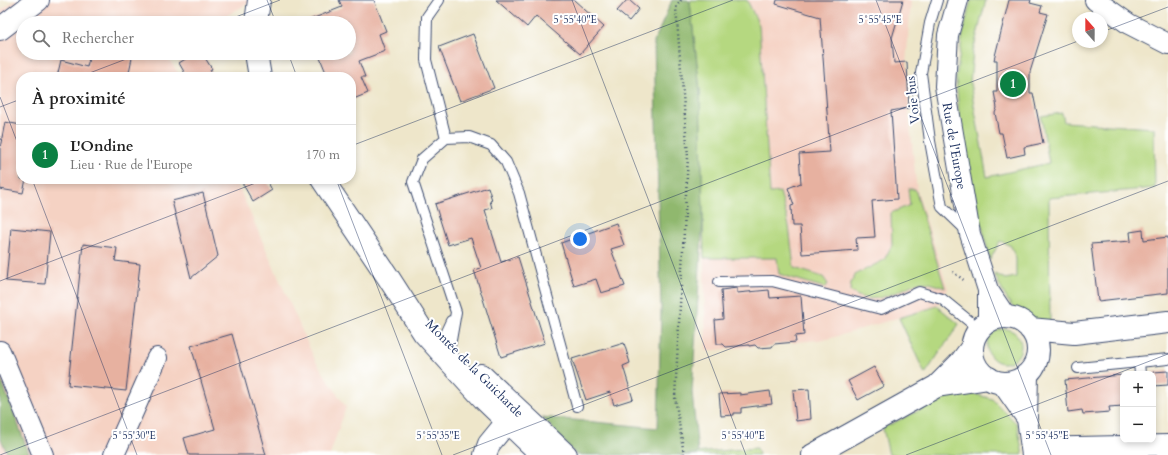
<!DOCTYPE html>
<html lang="fr">
<head>
<meta charset="utf-8">
<style>
	:root { --surface:#fff; --page:#f2f2f2; --text:#222; --muted:#767676; --line:#e0e0e0; --accent:#0b8043 }
	body { margin:0; font-family:Cardo,serif; background:var(--page); color:var(--text) }
	.controls { position:absolute; right:12px; bottom:12px; display:grid; overflow:hidden; border-radius:8px; box-shadow:0 2px 6px #0003 }
	.controls button { width:36px; height:36px; display:grid; place-items:center; padding:0; border:0; border-bottom:1px solid var(--line); background:var(--surface); color:var(--text); font:20px sans-serif }
	.compass { position:absolute; left:1072px; top:12px; width:36px; height:36px; border-radius:50%; background:var(--surface); box-shadow:0 2px 6px #0003; rotate:339deg }
	.you { position:absolute; left:580px; top:239px; width:14px; height:14px; margin:-10px; border:3px solid #fff; border-radius:50%; background:#1a73e8; box-shadow:0 0 0 6px #1a73e833 }
	.badge { display:grid; place-items:center; width:26px; height:26px; border-radius:50%; background:var(--accent); color:#fff; font-size:13px; font-weight:700 }
	.pin { position:absolute; translate:-50% -50%; border:2px solid #fff; box-shadow:0 1px 4px #0006 }
	.list { margin:0; padding:0; list-style:none }
	h2 { display:flex; justify-content:space-between; align-items:center; height:52px; margin:0; padding:0 16px; font-size:17px }
	h2 small { font-size:13px; font-weight:400; color:var(--muted) }
	.list li { display:grid; grid-template-columns:26px 1fr auto; gap:12px; align-items:center; box-sizing:border-box; height:60px; padding:0 16px; border-top:1px solid var(--line) }
	.list b { display:block; font-size:15px; white-space:nowrap }
	.list p { margin:0; font-size:13px; white-space:nowrap; color:var(--muted) }
	.list em { font-size:13px; font-style:normal; color:var(--muted) }
	.icon { flex:none; width:22px; height:22px; fill:none; stroke:currentColor; stroke-width:2; stroke-linecap:round; stroke-linejoin:round }
	.map { position:relative; flex:none; width:1168px; height:455px; overflow:hidden }
	.search { position:absolute; background:var(--surface); box-shadow:0 2px 6px #0003; left:16px; top:16px; width:340px; height:44px; display:flex; align-items:center; gap:10px; box-sizing:border-box; padding:0 14px; border-radius:22px; color:var(--muted); font-size:15px }
	.panel { position:absolute; background:var(--surface); box-shadow:0 2px 6px #0003; left:16px; top:72px; width:340px; height:112px; border-radius:16px }
	.map>svg:first-child { display:block }
</style>
</head>
<body>
<div class="map">
<svg width="1168" height="455" viewBox="0 0 1168 455">
	<rect width="100%" height="100%" fill="#fff"/>
	<filter id="ink" filterUnits="userSpaceOnUse"><feTurbulence type="fractalNoise" baseFrequency=".025" numOctaves="2"/><feDisplacementMap in="SourceGraphic" scale="8" xChannelSelector="R" yChannelSelector="G"/><feConvolveMatrix kernelMatrix="1 2 1 2 8 2 1 2 1" color-interpolation-filters="sRGB"/></filter>
	<filter id="wash" filterUnits="userSpaceOnUse"><feTurbulence type="fractalNoise" baseFrequency=".012" numOctaves="4" result="noise"/><feDisplacementMap in="SourceGraphic" scale="16" xChannelSelector="R" yChannelSelector="G"/><feGaussianBlur stdDeviation="0.9" result="paint"/><feColorMatrix in="noise" values="0 0 0 0 0 0 0 0 0 0 0 0 0 0 0 0 0 1.4 0 .05"/><feComposite in="paint" operator="in"/></filter>
	<g filter="url(#wash)">
		<rect width="100%" height="100%" fill="#eee6ca"/>
		<path fill="#f5d2c3" d="M15 0H251V2L213 23H23V53H165L181 77H21V179H235L315 360 346 407 330 455H0V11Z
			M691 0H911L905 78 917 191 948 289 937 306 828 339 706 351 700 92 690 2Z"/>
		<path fill="#b5d880" stroke="#68846f" d="M691 0H747L759 25 770 193 780 192 789 226 794 268 823 277 828 284 825 288 779 274 777 258H704L700 90 690 2Z
			M971 0H986L973 51 970 83 987 177 1049 163 1041 116 1062 113 1064 122 1154 128 1155 188 1049 198 1050 322 1040 326C1031 317 1028 318 1019 312 1007 305 1000 285 994 273L1005 279 1016 277V259L1011 246 1000 241 990 260 961 137 956 78 963 33Z
			M908 189H915L945 288C936 285 927 281 918 283 914 284 909 286 906 288 887 296 869 306 850 291L851 283 855 275 884 260 892 245 891 213 910 205Z
			M937 306 959 324 925 374 899 318Z
			M987 346a17 17 0 1 1 34 0a17 17 0 1 1-34 0Z
			M961 390 992 399 1017 424 1023 455H889L883 428Z
			M757 448 759 455H679L681 454Z"/>
		<path fill="#90b86e" stroke="#567466" d="M672 0H688L690 2 700 92 703 219 692 392 698 453 688 455H576L542 417 658 428 661 310 654 42Z
			M0 377 29 453 25 455H8L0 437Z"/>
		<g id="blocks">
			<path fill="#e7b1a0" d="M339 0H374L386 31 379 34 385 51 359 61 365 77H361L368 93 351 100V77H335L333 73 327 75 318 53H349V23L304 22 342 7Z
				M496 0H574L604 27 580 54 536 16 527 27Z
				M627 0H629L639 9 629 21 617 11Z
				M777 0H903L892 38 894 63 907 62 909 108 891 111 897 199 872 201 875 237 856 238 857 250 802 254 800 226H792L791 206 794 205 788 188 801 183 799 154 830 152 820 17 776 4Z
				M1009 0H1031L1030 3 1042 6 1040 12 1048 14 1030 72V93H1033L1043 143 1024 147 1025 154 1007 158 1002 133H999L995 113 997 108 994 92H997V60H994Z
				M473 34 494 88 460 101 439 47Z
				M90 53H133L128 77H57L61 60 87 67Z
				M195 53H202L212 69 210 70 214 77H187L179 63Z
				M5 122 21 125V179H26L23 193 0 189V148Z
				M240 179H266L272 190 253 202Z
				M488 187 492 200 490 201 492 208 485 210 501 262 518 257 545 343 501 357 474 270 481 268 471 238 448 245 435 204Z
				M203 193 218 256 191 278 172 201Z
				M616 223 624 245 611 249 625 286 601 293 596 279 574 286 561 243Z
				M11 228 50 232 45 284 6 281Z
				M1143 230 1144 240 1168 237V293L1098 301 1091 244 1131 241 1130 232Z
				M83 244 117 248 115 261 140 264 126 391 68 385Z
				M737 288V293L769 290 770 298 801 296 804 335 795 336 796 342 774 344 772 347 758 348 755 345 749 346V345L726 347 723 344H717L715 320 723 319 721 290Z
				M232 334 266 455H189L184 438 215 429 191 346Z
				M624 343 630 363 623 366 633 399 614 405 610 392 586 400 572 359Z
				M874 367 884 386 858 400 848 381Z
				M1168 371V385L1153 386V372Z
				M1123 375V406L1109 407 1110 412 1083 414 1082 410 1068 412 1065 380Z
				M809 389 811 419 796 421 793 390Z
				M770 391 772 404 741 408V413H734V415L721 416 719 394 740 393V395Z"/>
		</g>
	</g>
	<g filter="url(#ink)">
		<use href="#blocks" fill-opacity="0" stroke="#3b4a6e" stroke-width="1"/>
		<g fill="none" stroke-linecap="round" stroke-linejoin="round">
			<g stroke="#3b4a6e" stroke-width="12">
				<path id="lane" d="M439 0 427 17 426 60 446 138
					M937 0 930 23 921 73 930 141 942 207 968 232
					M719 282 772 281 881 309 919 292 942 299 979 329
					M443 338 451 321
					M450 346 456 312 413 182 422 159 446 138 469 137 491 145 506 162 519 193 577 406
					M1139 362 1168 359
					M1078 368 1139 362 1140 374"/>
			</g>
			<g stroke="#3b4a6e" stroke-width="22">
				<path id="street" d="M958 0 948 35 945 86 970 234 988 290 1006 317
					M1095 0 1129 24 1168 44
					M988 321V290
					M0 351 43 455
					M1001 382 1027 419 1032 455
					M1027 419 1028 374
					M1032 448 1168 445
					M114 455 157 358"/>
			</g>
			<g stroke="#3b4a6e" stroke-width="24">
				<path id="secondary" d="M256 23 259 0
					M0 29 38 0
					M256 53 260 77
					M322 179 388 277 424 333 484 399 542 455
					M972 350a33 33 0 1 1 66 0a33 33 0 1 1-66 0Z
					M1030 329 1074 333 1168 322
					M481 375 566 455
					M937 386 989 378
					M485 455 489 444 507 422
					M813 455 937 386 961 362 972 347"/>
			</g>
			<path stroke="#3b4a6e" stroke-width="2.5" stroke-dasharray="1 3" stroke-linecap="butt" d="M681 0 676 8 688 157 675 397 684 455
				M953 272 965 281"/>
			<use href="#lane" stroke="#fff" stroke-width="10"/>
			<use href="#street" stroke="#fff" stroke-width="20"/>
			<use href="#secondary" stroke="#fff" stroke-width="22"/>
		</g>
	</g>
	<path fill="none" stroke="#1b2f5e" stroke-width="1" stroke-opacity="0.45" d="M267 0 276 23M572 0 746 455M876 0 1051 455M220 23 280 0M1102 32 1168 7M288 53 297 77M79 77 142 53M0 97 21 152M0 107 21 99M351 146 733 0M32 179 137 455M336 179 442 455M0 281 266 179M0 455 1078 41M453 455 1168 181M906 455 1168 354"/>
	<g text-anchor="middle" stroke-width="4" stroke-linejoin="round" paint-order="stroke">
		<g font-size="13" fill="#1b2f5e" stroke="#fff">
			<text transform="translate(912 100) rotate(-96)" y="5">Voie bus</text>
			<text transform="translate(955 146) rotate(80)" y="5">Rue de l'Europe</text>
			<text transform="translate(475 368) rotate(45)" y="5">Montée de la Guicharde</text>
		</g>
	</g>
	<g font-size="10" text-anchor="middle" fill="#1b2f5e" stroke="#fff" stroke-width="4" stroke-linejoin="round" paint-order="stroke">
		<text x="575" y="23">5°55'40"E</text>
		<text x="880" y="23">5°55'45"E</text>
		<text x="134" y="439">5°55'30"E</text>
		<text x="438" y="439">5°55'35"E</text>
		<text x="743" y="439">5°55'40"E</text>
		<text x="1047" y="439">5°55'45"E</text>
	</g>
</svg>
<div class="controls">
<button>+</button>
<button>−</button>
</div>
<svg class="compass" viewBox="-18 -18 36 36"><path d="M0-13l5 13h-10z" fill="#e53935"/><path d="M0 13l5-13h-10z" fill="#767676"/></svg>
<div class="you"></div>
<div class="pin badge" style="left:1013px;top:84px">1</div>
<div class="search"><svg class="icon" aria-label="search" viewBox="0 0 24 24"><circle cx="10" cy="10" r="6"/><path d="M15 15l6 6"/></svg>Rechercher</div>
<section class="panel">
<h2>À proximité<small></small></h2>
<ul class="list">
<li><span class="badge">1</span><div><b>L'Ondine</b><p>Lieu · Rue de l'Europe</p></div><em>170 m</em></li>
</ul>
</section>
</div>
</body>
</html>
